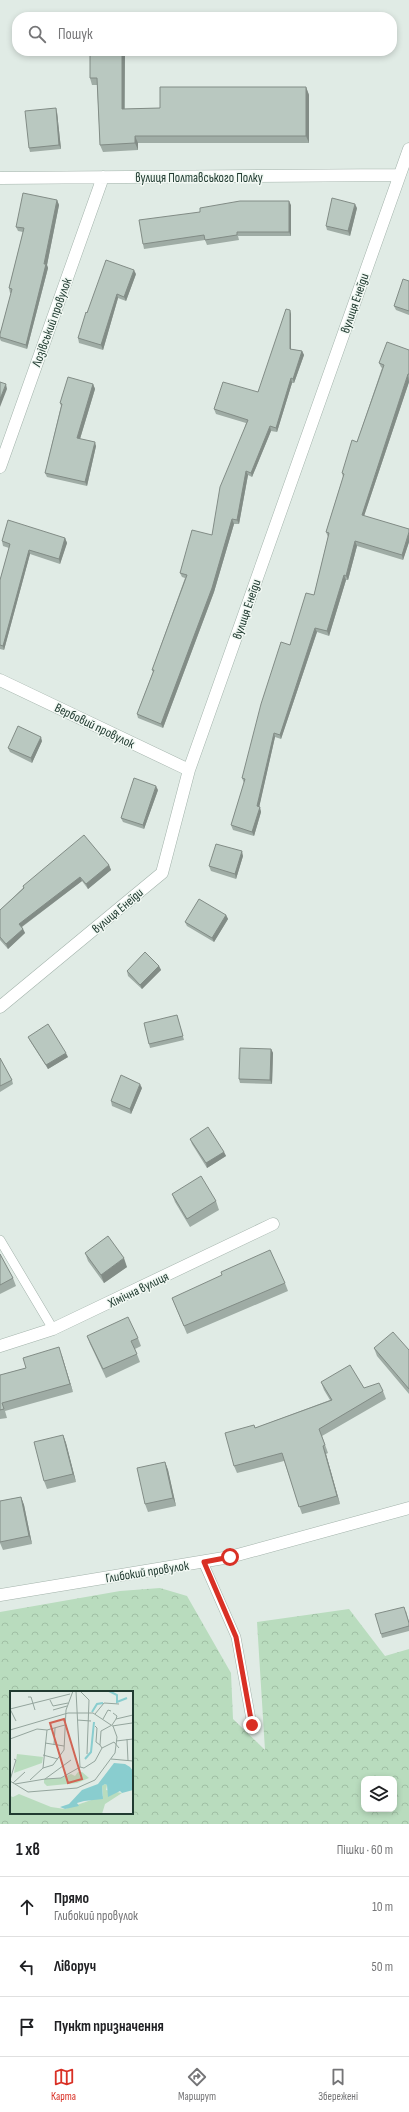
<!DOCTYPE html>
<html lang="uk">
<head>
<meta charset="utf-8">
<style>
	:root { --surface:#fff; --page:#f2f2f2; --text:#202124; --muted:#757577; --line:#e0e0e0; --accent:#d93025 }
	body { margin:0; font-family:"Sofia Sans Condensed",sans-serif; background:var(--page); color:var(--text) }
	.controls { position:absolute; right:12px; bottom:12px; display:grid; overflow:hidden; border-radius:8px; box-shadow:0 2px 6px #0003 }
	.controls button { width:36px; height:36px; display:grid; place-items:center; padding:0; border:0; border-bottom:1px solid var(--line); background:var(--surface); color:var(--text); font:20px sans-serif }
	.stop { position:absolute; width:12px; height:12px; margin:-9px; border:3px solid #d93025; border-radius:50%; background:#fff }
	.stop.end { background:#d93025; border-color:#fff; box-shadow:0 1px 4px #0008 }
	.list { margin:0; padding:0; list-style:none }
	h2 { display:flex; justify-content:space-between; align-items:center; height:52px; margin:0; padding:0 16px; font-size:17px }
	h2 small { font-size:13px; font-weight:400; color:var(--muted) }
	.list li { display:grid; grid-template-columns:26px 1fr auto; gap:12px; align-items:center; box-sizing:border-box; height:60px; padding:0 16px; border-top:1px solid var(--line) }
	.list b { display:block; font-size:15px; white-space:nowrap }
	.list p { margin:0; font-size:13px; white-space:nowrap; color:var(--muted) }
	.list em { font-size:13px; font-style:normal; color:var(--muted) }
	.icon { flex:none; width:22px; height:22px; fill:none; stroke:currentColor; stroke-width:2; stroke-linecap:round; stroke-linejoin:round }
	.map { position:relative; flex:none; width:409px; height:1824px; overflow:hidden }
	.search { position:absolute; background:var(--surface); box-shadow:0 2px 6px #0003; left:12px; right:12px; top:12px; height:44px; display:flex; align-items:center; gap:10px; box-sizing:border-box; padding:0 14px; border-radius:16px; color:var(--muted); font-size:15px }
	.sheet { height:232px; background:var(--surface) }
	nav { display:flex; justify-content:space-around; align-items:center; box-sizing:border-box; height:56px; border-top:1px solid var(--line); background:var(--surface); font-size:11px; color:var(--muted) }
	nav a { display:grid; justify-items:center; gap:2px }
	nav .on { color:var(--accent) }
	.map>svg:first-child { display:block }
</style>
</head>
<body>
<div class="map">
<svg width="409" height="1824" viewBox="0 0 409 1824">
	<defs>
		<pattern id="forest-crowns" width="20" height="18" patternUnits="userSpaceOnUse"><rect width="20" height="18" fill="#b9dcbe"/><path d="M2 6a3 3 0 1 1 6 0M12 15a3 3 0 1 1 6 0" fill="none" stroke="#9fbea4"/></pattern>
	</defs>
	<rect width="100%" height="100%" fill="#e0ebe5"/>
	<path fill="url(#forest-crowns)" fill-rule="evenodd" d="M160 1588 187 1596 231 1673 233 1719 265 1750 257 1622 349 1609 385 1656 409 1649V1824H0V1612L120 1591ZM11 1692H132V1813H11ZM364 1779H394V1809H364Z"/>
	<g fill="none" stroke-linecap="round" stroke-linejoin="round">
		<g stroke="#a3b3ab" stroke-width="10">
			<path id="service" d="M0 1240 53 1329
				M203 1562 236 1637 252 1725"/>
		</g>
		<g stroke="#a3b3ab" stroke-width="13">
			<path id="minor" d="M0 178 398 175
				M0 467 103 177
				M0 680 189 770
				M0 1007 162 873 189 770 409 149
				M0 1346 53 1329 273 1224
				M0 1595 230 1557 409 1508"/>
		</g>
		<use href="#service" stroke="#fff" stroke-width="9"/>
		<use href="#minor" stroke="#fff" stroke-width="12"/>
	</g>
	<path fill="#9faca5" d="M90 51H124L125 54V109L160 108 306 87 309 95V143H138V150L103 152 100 145 97 85H92L90 78Z
		M57 112 61 149 30 152 29 148Z
		M57 200 59 205 47 265 48 268 27 349 1 341 0 339V334L11 293H10L9 288 23 232 18 231 16 227Z
		M291 205V236H238L239 240 207 245 205 240 144 249 143 244Z
		M357 208 350 236 327 230 326 226Z
		M136 274 126 301 118 298 103 350 79 343 78 338 87 313Z
		M409 281V315L396 310 394 306Z
		M291 314V349L302 351 304 355 294 383H292L277 432 271 431 252 477 248 475 239 524H234L214 592 163 728 138 718 137 714 153 672 152 670 185 578 182 577 180 573 212 535 246 423 216 414 214 409 258 392Z
		M409 350V382L364 516 409 529V542L403 560 357 546 348 580H346L329 636 317 632 281 739 275 737 259 807 261 812 254 836 233 830 231 825 244 783 242 778 290 645 314 595 328 537 326 532 343 477 342 473 357 442 382 368 381 367 379 363Z
		M93 384 95 389 80 439 96 446 87 486 47 477 45 473 61 406 60 403Z
		M65 538 67 543 60 564 30 554 4 650 0 649V580L9 548 3 546 2 541Z
		M42 741 32 763 10 752 8 748Z
		M158 790 144 829 123 822 121 818Z
		M243 856 236 879 211 871 209 866Z
		M109 865 111 870 88 889 82 881 22 927 25 933 8 949 0 940V910L23 888V886Z
		M226 915 228 919 214 942 187 926 185 922Z
		M159 966 161 970 142 989 128 976 127 971Z
		M177 1015 184 1040 150 1048 149 1044Z
		M28 1037 68 1057 48 1069 30 1041Z
		M271 1049 273 1053 272 1084 240 1083 239 1079Z
		M0 1058 12 1080 13 1084 0 1092Z
		M142 1088 131 1114 112 1106 111 1101Z
		M190 1139 224 1152 226 1156 207 1168 192 1144Z
		M172 1194 216 1201 219 1210 190 1227 175 1202Z
		M85 1253 127 1267 104 1283 88 1261Z
		M0 1254 13 1278 16 1286 0 1294Z
		M285 1283 288 1291 187 1334 172 1298Z
		M87 1336 138 1338 141 1346 135 1349 140 1362 106 1378 90 1344Z
		M374 1348 409 1350V1394L377 1356Z
		M62 1356 73 1392 5 1411 7 1418 0 1419V1375L26 1368Z
		M321 1382 364 1388 383 1391 386 1399 322 1436 328 1453 326 1454 340 1504 302 1514 284 1461 237 1473 234 1466 255 1428 330 1400 324 1390Z
		M63 1435 66 1443 76 1482 47 1489 44 1481Z
		M165 1462 168 1470 176 1506 148 1512 145 1504Z
		M21 1497 24 1505 32 1544 3 1550 0 1543V1501Z
		M406 1611 409 1622V1631L382 1638 381 1634Z"/>
	<path fill="#828c86" d="M122 51H124L125 54 124 117 122 109Z
		M306 87 309 95V143L306 136Z
		M56 108 57 112 61 149 59 145Z
		M135 136 138 143V150L135 143Z
		M57 200 59 205 47 265 48 268 27 349 26 345 44 264Z
		M289 201 291 205V236L289 232Z
		M355 204 357 208 350 236 348 231Z
		M134 270 136 274 126 301 124 297Z
		M117 294 118 298 103 350 101 345Z
		M290 310 291 314V354L290 349Z
		M302 351 304 355 294 383 293 379Z
		M408 374 409 382 363 519 362 515Z
		M291 378 292 383 277 432 276 428Z
		M6 384 7 389 0 407V399Z
		M93 384 95 389 79 442 77 438Z
		M270 426 271 431 252 477 251 473Z
		M95 442 96 446 87 486 85 482Z
		M246 471 248 475 239 524 237 520Z
		M232 519 234 524 214 592 163 728 161 724Z
		M409 532V542L403 560 402 555Z
		M65 538 67 543 60 564 59 559Z
		M355 541 357 546 348 580 346 576Z
		M29 550 30 554 4 650 3 646Z
		M344 575 346 580 329 636 327 631Z
		M315 628 317 632 281 739 280 735Z
		M274 733 275 737 259 808 260 807 261 812 254 836 252 832 257 806Z
		M41 737 42 741 32 763 31 758Z
		M156 786 158 790 144 829 143 825Z
		M242 851 243 856 236 879 235 874Z
		M109 865 111 870 88 889 86 884Z
		M80 877 82 881 20 928 19 924Z
		M226 915 228 919 214 942 212 938Z
		M23 929 25 933 8 949 6 944Z
		M159 966 161 970 142 989 140 985Z
		M271 1049 273 1053 272 1084 270 1080Z
		M66 1053 68 1057 48 1069 46 1065Z
		M140 1084 142 1088 131 1114 130 1109Z
		M224 1152 226 1156 207 1168 206 1163Z
		M124 1258 127 1267 104 1283 101 1275Z
		M59 1347 62 1356 73 1392 70 1384Z
		M63 1435 66 1443 76 1482 73 1474Z
		M323 1446 326 1454 340 1504 337 1496Z
		M165 1462 168 1470 176 1506 173 1498Z
		M21 1497 24 1505 32 1544 29 1536Z"/>
	<path fill="#b9c8c0" stroke="#828c86" d="M90 51H122V109L160 108V87H306V136H135V143L100 145 97 78H90Z
		M56 108 59 145 29 148 25 111Z
		M23 193 57 200 44 264H46L26 345 0 337V334L12 289 9 288 24 228 16 227Z
		M332 198 355 204 348 231 326 226Z
		M240 201H289V232H237V235L205 240 204 235 143 244 139 220 200 212V208Z
		M106 260 134 270 124 297 117 294 101 345 78 338 86 312 87 313Z
		M403 279 409 281V311L394 306Z
		M286 309 290 310V349L302 351 293 379 291 378 276 428 270 426 251 473 246 471 237 520 232 519 212 588 161 724 137 714 154 670H152L187 575 180 573 192 530 212 535 220 487 248 420 214 409 223 382 258 392Z
		M387 342 409 350V374H408L362 515 409 529V532L402 555 355 541 346 576 344 575 327 631 315 628 280 735 274 733 257 806 260 807 252 832 231 825 245 779 242 778 261 704 281 642 290 645 306 593 314 595 329 533 326 532 344 474 342 473 352 440 357 442 384 365 379 363Z
		M68 377 93 384 77 438 95 442 85 482 45 473 62 404 60 403Z
		M0 382 6 384 0 399Z
		M8 520 65 538 59 559 29 550 3 646 0 645V580L10 544 2 541Z
		M18 726 41 737 31 758 8 748Z
		M134 778 156 786 143 825 121 818Z
		M84 835 109 865 86 884 80 877 19 924 23 929 6 944 0 937V910L24 888 23 886Z
		M216 844 242 851 235 874 209 866Z
		M199 899 226 915 212 938 185 922Z
		M145 952 159 966 140 985 127 971Z
		M177 1015 183 1036 149 1044 144 1023Z
		M48 1024 66 1053 46 1065 28 1037Z
		M240 1048 271 1049 270 1080 239 1079Z
		M0 1058 12 1080 0 1086Z
		M121 1075 140 1084 130 1109 111 1101Z
		M208 1127 224 1152 206 1163 190 1139Z
		M201 1176 216 1201 187 1219 172 1194Z
		M108 1236 124 1258 101 1275 85 1253Z
		M270 1250 285 1283 184 1326 172 1298 222 1275 221 1272Z
		M0 1254 13 1278 0 1285Z
		M128 1317 138 1338 131 1341 137 1354 103 1369 87 1336Z
		M393 1332 409 1350V1389L374 1348Z
		M59 1347 70 1384 2 1403 4 1409 0 1410V1375L26 1368 23 1358Z
		M350 1365 364 1388 379 1383 383 1391 319 1429 325 1445 323 1446 337 1496 299 1507 282 1453 234 1466 225 1433 254 1425 255 1428 332 1400 321 1382Z
		M63 1435 73 1474 44 1481 34 1442Z
		M165 1462 173 1498 145 1504 137 1468Z
		M21 1497 29 1536 0 1542V1501Z
		M404 1607 409 1623V1626L381 1634 375 1614Z"/>
	<g fill="none" stroke-linecap="round" stroke-linejoin="round">
		<path stroke="#d93025" stroke-width="5" d="M230 1557 204 1562 236 1637 252 1725"/>
	</g>
	<g text-anchor="middle" stroke-width="3" stroke-linejoin="round" paint-order="stroke">
		<g font-size="13" fill="#213b31" stroke="#f1f8f3">
			<text x="199" y="182">вулиця Полтавського Полку</text>
			<text transform="translate(354 303) rotate(-71)" y="5">вулиця Енеїди</text>
			<text transform="translate(51 322) rotate(-70)" y="5">Лозівський провулок</text>
			<text transform="translate(246 609) rotate(-71)" y="5">вулиця Енеїди</text>
			<text transform="translate(95 725) rotate(26)" y="5">Вербовий провулок</text>
			<text transform="translate(117 910) rotate(-40)" y="5">вулиця Енеїди</text>
			<text transform="translate(138 1289) rotate(-26)" y="5">Хімічна вулиця</text>
			<text transform="translate(147 1571) rotate(-9)" y="5">Глибокий провулок</text>
		</g>
	</g>
	<g transform="translate(10 1691)">
		<rect width="123" height="123" fill="#e0ebe5"/>
		<path d="M7 63 33 66 32 72 4 82Z" fill="#b9dcbe"/>
		<path d="M68 81H72L79 87 67 92 37 95 34 92V88L51 87 61 83 65 85Z" fill="#b9dcbe"/>
		<path d="M95 93 97 94 96 99 112 102 95 113 92 123H0V105L3 106 9 103 41 116 55 118 93 105 92 95Z" fill="#b9dcbe"/>
		<path d="M104 72 115 73 120 76 123 80V99L112 102 110 100 98 106 97 94 95 93 92 95 93 108 74 110 67 112 69 115 55 118 50 116 59 113 72 99 88 93Z" fill="#89cdcf"/>
		<path fill="none" stroke="#89cdcf" stroke-width="2" d="M99 0 107 4V11L117 7M82 21 87 13 93 12M75 68 81 61 84 31"/>
		<path fill="none" stroke="#94a59d" stroke-width="1" d="M70 0 79 9 77 63M18 6H21L25 19M40 9 43 15 58 12M0 18 60 3M0 18 6 30M43 19 57 15M85 23 94 12 109 13M93 28 98 19 101 20M106 28 123 24M67 29 81 30M85 35 87 37 86 51 90 54M102 35 122 32M0 39 58 22H83L101 34M0 48 27 38 37 39 55 34M117 48 118 70M106 50 123 48M35 52 54 55M44 54 45 37M92 57 104 51 109 57M33 64 48 68M101 68 123 70M70 76 74 77 85 70 92 57 90 54 91 40 102 34 106 28 107 25 103 22M33 77 37 39M35 88 51 87 70 76 66 0M0 89 6 69 4 68M20 89 33 77 43 74 54 59 56 19 63 0M0 90 18 101 67 97 85 89 105 62 107 46 103 35M3 92 15 81M5 93 35 88 61 69"/>
		<path fill="#d16454" fill-opacity="0.15" stroke="#d16454" stroke-width="2" d="M54 28 72 88 58 92 40 32Z"/>
		<rect width="123" height="123" fill="none" stroke="#213b31" stroke-width="2"/>
	</g>
</svg>
<div class="controls">
<button><svg class="icon" aria-label="layers" viewBox="0 0 24 24"><path d="M12 4l9 5-9 5-9-5zM3 14l9 5 9-5"/></svg></button>
</div>
<div class="stop" style="left:230px;top:1557px"></div>
<div class="stop end" style="left:252px;top:1725px"></div>
<div class="search"><svg class="icon" aria-label="search" viewBox="0 0 24 24"><circle cx="10" cy="10" r="6"/><path d="M15 15l6 6"/></svg>Пошук</div>
</div>
<section class="sheet">
<h2>1 хв<small>Пішки · 60 m</small></h2>
<ul class="list">
<li><svg class="icon" aria-label="ahead" viewBox="0 0 24 24"><path d="M12 20V5M6 11l6-6 6 6"/></svg><div><b>Прямо</b><p>Глибокий провулок</p></div><em>10 m</em></li>
<li><svg class="icon" aria-label="left" viewBox="0 0 24 24"><path d="M17 20v-9H6M10 6l-5 5 5 5"/></svg><div><b>Ліворуч</b></div><em>50 m</em></li>
<li><svg class="icon" aria-label="arrive" viewBox="0 0 24 24"><path d="M6 21V4h12l-3 4 3 4H6"/></svg><div><b>Пункт призначення</b></div></li>
</ul>
</section>
<nav>
<a class="on"><svg class="icon" aria-label="map" viewBox="0 0 24 24"><path d="M3 6l6-2 6 2 6-2v14l-6 2-6-2-6 2zM9 4v14M15 6v14"/></svg>Карта</a>
<a><svg class="icon" aria-label="directions" viewBox="0 0 24 24"><path d="M12 3l9 9-9 9-9-9zM9 14v-3h6M13 9l2 2-2 2"/></svg>Маршрут</a>
<a><svg class="icon" aria-label="saved" viewBox="0 0 24 24"><path d="M7 4h10v16l-5-4-5 4z"/></svg>Збережені</a>
</nav>
</body>
</html>
